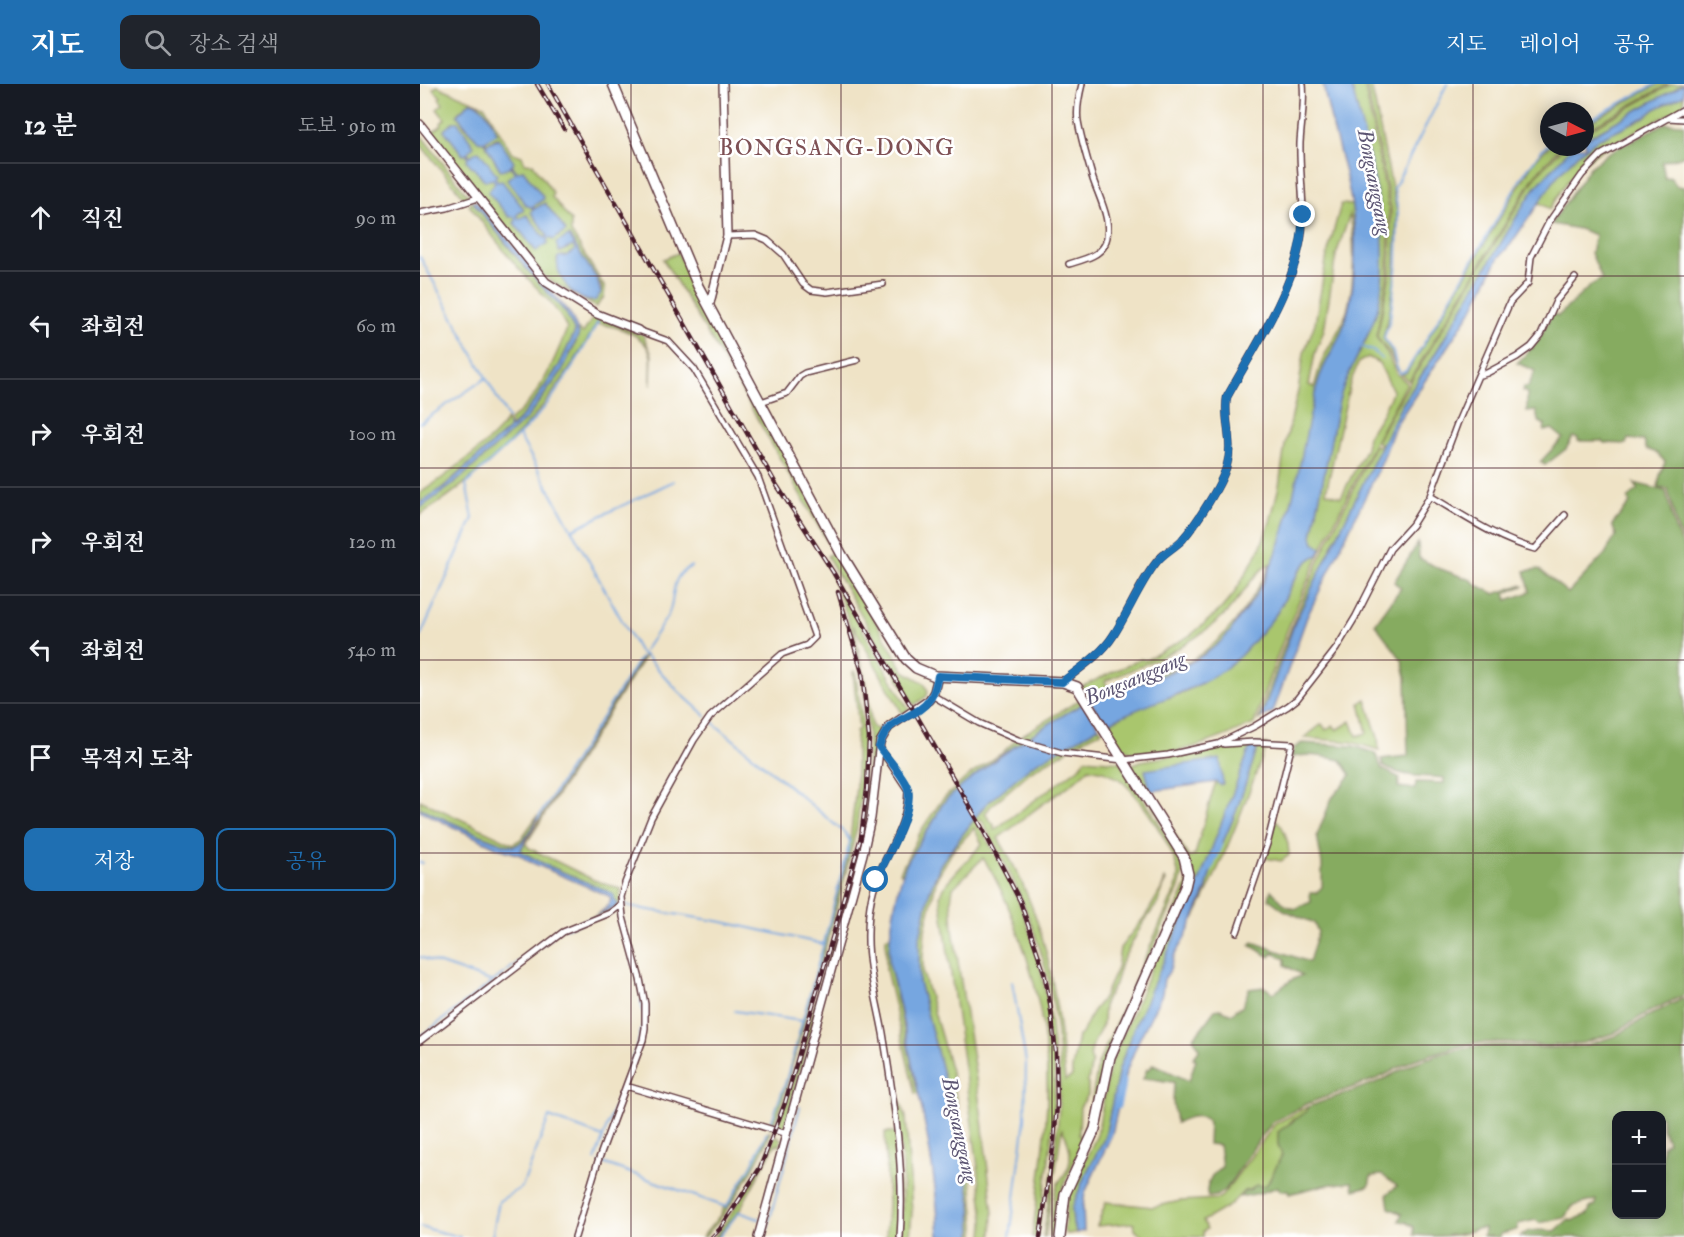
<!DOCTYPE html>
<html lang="ko">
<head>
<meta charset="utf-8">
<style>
	:root { --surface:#171b24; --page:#20242c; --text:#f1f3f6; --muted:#9ea1a6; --line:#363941; --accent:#1f6fb2 }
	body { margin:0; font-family:"IM FELL Double Pica","Noto Serif KR",serif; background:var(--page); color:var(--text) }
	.controls { position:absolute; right:18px; bottom:18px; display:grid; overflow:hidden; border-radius:12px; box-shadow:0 3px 15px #0003 }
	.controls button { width:54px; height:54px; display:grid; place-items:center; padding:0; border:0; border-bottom:2px solid var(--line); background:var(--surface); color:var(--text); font:30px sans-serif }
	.compass { position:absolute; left:1120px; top:18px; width:54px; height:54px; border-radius:50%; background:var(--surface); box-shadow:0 3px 15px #0003; rotate:96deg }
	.stop { position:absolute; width:18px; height:18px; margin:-14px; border:4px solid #1f6fb2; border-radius:50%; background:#fff }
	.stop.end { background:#1f6fb2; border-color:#fff; box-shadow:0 2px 6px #0008 }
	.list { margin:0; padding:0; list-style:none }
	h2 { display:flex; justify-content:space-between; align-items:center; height:78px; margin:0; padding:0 24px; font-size:26px }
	h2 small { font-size:20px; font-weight:400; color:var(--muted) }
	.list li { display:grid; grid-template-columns:39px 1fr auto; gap:18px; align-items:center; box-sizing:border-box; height:108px; padding:0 24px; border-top:2px solid var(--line) }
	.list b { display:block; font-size:22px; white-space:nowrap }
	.list em { font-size:20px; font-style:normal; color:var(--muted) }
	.actions { display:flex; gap:12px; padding:18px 24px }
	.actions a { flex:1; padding:14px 0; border:2px solid var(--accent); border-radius:12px; text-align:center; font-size:21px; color:var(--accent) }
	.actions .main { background:var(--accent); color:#fff }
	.icon { flex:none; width:33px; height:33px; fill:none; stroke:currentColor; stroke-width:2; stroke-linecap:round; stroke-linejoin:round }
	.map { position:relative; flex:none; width:1264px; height:1153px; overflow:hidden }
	header { display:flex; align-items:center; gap:36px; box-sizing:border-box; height:84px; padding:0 30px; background:var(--accent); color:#fff }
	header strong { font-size:28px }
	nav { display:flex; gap:33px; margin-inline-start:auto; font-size:21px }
	.search { width:420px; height:54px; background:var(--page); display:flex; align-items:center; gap:15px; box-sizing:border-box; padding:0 21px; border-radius:12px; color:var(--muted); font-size:22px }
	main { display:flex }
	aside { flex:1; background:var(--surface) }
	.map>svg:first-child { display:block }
</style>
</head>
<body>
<header>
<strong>지도</strong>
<div class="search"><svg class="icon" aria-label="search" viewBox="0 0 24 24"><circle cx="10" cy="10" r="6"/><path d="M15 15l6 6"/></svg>장소 검색</div>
<nav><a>지도</a><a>레이어</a><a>공유</a></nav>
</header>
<main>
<aside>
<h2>12 분<small>도보 · 910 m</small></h2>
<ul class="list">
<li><svg class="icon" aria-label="ahead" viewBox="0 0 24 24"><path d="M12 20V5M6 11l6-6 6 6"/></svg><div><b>직진</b></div><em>90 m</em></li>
<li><svg class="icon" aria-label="left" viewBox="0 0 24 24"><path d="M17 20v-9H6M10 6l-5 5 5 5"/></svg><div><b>좌회전</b></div><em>60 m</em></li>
<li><svg class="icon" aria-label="right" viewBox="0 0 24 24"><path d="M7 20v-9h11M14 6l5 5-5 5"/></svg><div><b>우회전</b></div><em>100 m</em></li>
<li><svg class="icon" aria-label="right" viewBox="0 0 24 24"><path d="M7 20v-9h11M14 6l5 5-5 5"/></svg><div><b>우회전</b></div><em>120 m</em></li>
<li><svg class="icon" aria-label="left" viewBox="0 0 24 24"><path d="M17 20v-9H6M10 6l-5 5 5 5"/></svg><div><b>좌회전</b></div><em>540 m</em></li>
<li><svg class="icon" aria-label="arrive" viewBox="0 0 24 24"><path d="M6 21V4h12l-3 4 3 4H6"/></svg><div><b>목적지 도착</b></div></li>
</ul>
<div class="actions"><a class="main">저장</a><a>공유</a></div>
</aside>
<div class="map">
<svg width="1264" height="1153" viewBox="0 0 1264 1153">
	<rect width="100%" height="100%" fill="#fff"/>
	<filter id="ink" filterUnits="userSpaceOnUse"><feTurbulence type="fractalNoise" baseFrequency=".0167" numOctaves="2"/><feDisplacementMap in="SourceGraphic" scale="12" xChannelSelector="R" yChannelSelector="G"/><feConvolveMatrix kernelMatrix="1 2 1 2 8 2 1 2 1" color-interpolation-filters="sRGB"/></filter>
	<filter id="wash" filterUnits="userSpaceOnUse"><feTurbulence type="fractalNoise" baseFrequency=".008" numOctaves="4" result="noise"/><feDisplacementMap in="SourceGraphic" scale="24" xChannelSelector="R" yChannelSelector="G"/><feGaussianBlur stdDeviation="1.35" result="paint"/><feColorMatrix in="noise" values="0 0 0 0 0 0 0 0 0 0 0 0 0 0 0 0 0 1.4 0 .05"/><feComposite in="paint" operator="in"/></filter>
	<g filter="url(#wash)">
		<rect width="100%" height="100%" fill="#efe3c6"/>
		<path fill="#a9c66d" stroke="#7a724c" stroke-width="1.5" fill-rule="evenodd" d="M931 0H944L969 124 968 190 956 253 967 269 976 289 987 299C927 407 871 520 834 640 806 652 739 681 709 667 701 664 689 648 685 641L722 622 760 610 780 600 811 579 824 568 857 529 884 479 890 475 894 459 892 452 918 321 923 300 947 254 958 222 963 180 955 98ZM948 273 959 279 973 307 962 330 948 352 946 364 921 413 906 408 930 299 939 278Z
			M946 0H951L977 128 974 199 968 236 963 254 972 269 977 286 980 289 984 290 987 288 1004 261 1114 77 1129 62 1140 63 1115 91 989 297C977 289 976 281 969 269 965 263 960 259 957 252L970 190 971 124Z
			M1239 0H1249L1165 46V40Z
			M1252 0H1264L1165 55V48Z
			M17 2 65 22 91 68 102 72 105 79 113 80 133 109 132 113 151 137V148L185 204 184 213 176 223 129 196 122 190 11 49 22 41 21 39 25 35 17 25 23 20 19 15 21 13 13 5ZM50 18 67 60 76 54 97 89 103 86 123 113V115L113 122 115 125 125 119 146 147 133 156 130 154 114 165 94 139 96 136 94 132 70 105 75 99 73 95 65 97 47 77 48 73 45 70 43 71 24 46 33 38 50 72 58 67 78 98 100 120 103 127 96 131 99 135 107 131 124 153 126 154 129 152 111 122H107L88 97 87 95 95 89 90 82 81 87 64 58C53 56 42 39 37 30ZM149 152 181 202 182 206 172 217C152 211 139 197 137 175L141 172H146L156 166 153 161 141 168Z
			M1264 11V22C1230 42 1189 56 1160 83 1147 95 1139 110 1130 125L1118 118 1138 91 1157 71 1178 55 1225 33 1235 25Z
			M0 50 51 115 46 116 0 60Z
			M1143 63H1154L1116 103 1103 122 1015 270 980 324 875 538 841 634 838 636C868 540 910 450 955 361L958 362 960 360 957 357 975 323 1116 92Z
			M53 118 102 180 146 229 155 248 139 282 114 318 91 344 90 336C120 314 134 277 147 245 137 220 112 201 95 180 79 161 64 141 49 121Z
			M921 120 932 121C935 155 938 192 930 226 923 251 906 272 899 296 894 312 891 329 888 345 873 415 860 493 811 548 779 582 734 595 690 608 683 610 677 614 670 617L661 603 720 575 726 576 771 551 800 526 813 511 839 467 850 438 859 402 865 361 878 307 884 269 895 239 907 171ZM930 130C935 158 935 199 927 227 922 244 911 257 904 273 899 282 897 294 894 303L889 301 895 269 904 246 916 171ZM851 479C831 521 800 566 755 584 746 587 736 589 728 592 714 597 702 603 688 605L685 597C731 578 763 567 802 533 820 518 831 490 851 479Z
			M258 169 285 227 366 371 436 503 484 587 504 599 508 607 507 612 494 621 407 472 413 468 312 290 243 175Z
			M174 232 223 251 232 271 231 302C230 293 232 283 231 273 227 251 198 242 178 240V237C133 320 79 381 0 431V424L34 400 106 335 142 287 156 258 159 246 163 249Z
			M87 335 89 345 16 409 0 419V409C20 396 78 354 87 335Z
			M410 489 489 626 482 629 433 541 446 601 452 642 454 644 459 645 455 654 450 713 444 751 364 1045H357C376 989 392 932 408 875 420 833 435 790 442 747 456 661 447 568 410 489Z
			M223 572H225L106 760 109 764 174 796 201 805 199 822 196 825 148 844 195 824 187 807 124 780 102 768 101 765Z
			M435 587 443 640 442 697 437 743 421 808 360 1026 352 1044 350 1043 366 997 424 787 430 757 436 702V647L439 645 433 588Z
			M661 615 664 619C615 647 568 678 526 716 519 723 517 732 511 740 501 756 489 772 483 790L480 788 502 745 522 716 547 693 582 669 599 653Z
			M946 615 958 654 959 666 931 658 884 654 902 640 906 646 913 641 917 646 931 637 937 652 947 649 940 619Z
			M679 643 682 647 648 664 647 667 611 687 570 723 565 730 574 741V746L661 682 665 675 700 678 760 772 763 788 759 804 687 972 682 985 673 1035 642 1105 635 1153H629C631 1136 632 1118 637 1102 640 1095 647 1089 649 1081 652 1070 648 1055 642 1045L625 1153H623C629 1109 637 1066 639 1021 642 957 632 889 607 829 595 796 577 765 561 735L557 740C612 821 639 925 634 1022 632 1066 624 1109 618 1153H612C617 1114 624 1075 626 1035 631 972 620 907 598 848 589 823 578 796 563 774L533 804 531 816 533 845 561 1027 573 1129 572 1153H563L564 1136 558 1083 520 812 528 797 562 760 554 744 532 768 517 794 505 846 503 871V889L531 987 551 1093 555 1141V1153H552L551 1120 542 1064 499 898V857L510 806 521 779 565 721 612 681ZM669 684C681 686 690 688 699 695 718 709 757 768 758 790 758 795 757 800 756 804L678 980 671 1022 661 1055 659 1050 660 1023 668 1011V998L672 977 670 972 673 960 683 940 684 919 695 900 701 879 723 839 738 819 746 796 745 795 741 806 726 831 700 864 697 884 684 913 672 928 662 950 658 952 652 985V992L645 997C637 907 627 833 578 754 590 746 601 737 612 728 632 712 652 703 669 684Z
			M839 660H847C825 719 803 779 774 835L786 806 795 771 801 763 816 728Z
			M831 661 781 793 709 957 699 985 685 1053 664 1094 652 1124 653 1140 657 1149 646 1150 644 1146 648 1113 677 1051 690 982 771 790 711 681 721 677 793 665ZM726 686 803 697 796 698 793 706 775 771 769 774 731 710 732 707 730 705Z
			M0 716 93 760 101 755 117 732 118 734C113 742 105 760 94 762 84 764 14 730 0 724Z
			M856 736C865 743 869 760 869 771L861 777 845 774Z
			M470 852 469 879 498 1009 495 1010 466 886V854Z
			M475 1011 481 1019 486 1033 492 1128 490 1153H481L483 1084Z
			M887 1023V1027L870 1038 858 1060 862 1071 848 1099 845 1102 824 1107 809 1122 783 1137 787 1145 783 1147V1153H723L715 1146 714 1139 677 1142 686 1118 733 1123 760 1117 797 1115 802 1112 855 1040Z
			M349 1047 351 1048C334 1087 314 1121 285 1153H282L301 1130 304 1123 306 1124 324 1096Z
			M465 1048H476L479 1105 478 1153H466L468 1119Z
			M356 1051 361 1055 360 1061H355L319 1127 297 1153H294C319 1121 339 1088 356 1051Z"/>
		<path fill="#86ab60" stroke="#686546" stroke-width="1.5" fill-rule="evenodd" d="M1245 39 1264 40V72L1242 78 1245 94 1250 93 1257 102 1264 103V458L1257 444 1248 405 1238 404 1240 391 1245 378 1237 369 1226 365 1224 357 1208 355 1206 360 1184 359 1183 357H1158V354L1153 353 1146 365 1125 381 1120 378 1143 354 1132 345 1124 347 1125 341 1118 337 1116 327 1107 328V309L1103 307 1104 303H1108L1115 287 1097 279C1114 264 1124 250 1132 229L1138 232 1171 201 1182 195 1171 169 1175 151 1159 145 1131 140 1170 83 1188 69Z
			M1214 399 1246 407 1255 445 1264 464V911L1227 929 1194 949 1163 959 1128 962 1085 958 1054 959 1022 967 993 976 959 994 886 1020 853 1038 838 1057 806 1105 796 1112 788 1113C784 1102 792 1088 802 1083L799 1061 788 1060 789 1038C780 1028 766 1034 756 1039L753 1018 754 998C743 998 733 993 723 995L727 985H730L733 980 769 997 776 975 773 974 780 964 773 954C782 945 787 936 795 926L800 925 812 930 817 925 822 923 829 905 844 903 854 909 870 897 882 891 865 881V875L853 869 850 873 830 861 833 858 889 878 898 848 894 839 864 826 849 815 851 806 865 821 874 825 891 818 890 809H896L902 803V780L897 751 912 714 931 691 921 676C906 673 885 668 871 674L874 664 882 659 933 662 955 669 962 685 980 694 978 703 995 705 996 698 1024 699V694C1003 692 981 693 963 682L961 675 988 672 986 593 982 576 955 540 981 504 974 498 998 459 999 474 1018 484 1051 496 1057 501 1075 510 1100 501 1103 502 1085 509 1087 516 1110 508 1105 487 1119 485 1148 509 1185 470 1196 451 1192 441 1210 419 1208 415 1218 405Z
			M1264 914V1153H1100C1109 1143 1123 1147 1135 1147L1149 1135 1151 1137 1168 1130 1170 1124 1176 1121V1116L1153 1122 1144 1134 1119 1139 1116 1136 1098 1140 1097 1146 1081 1150 1080 1153 1063 1152 1064 1144 1055 1145C1042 1153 1011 1153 994 1151V1143L986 1138 979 1137 982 1130 969 1124 967 1110 977 1102 962 1091 951 1092 949 1102 934 1106 932 1098 905 1101 869 1110 868 1106 860 1107 858 1103 840 1109 820 1113 824 1107 830 1106 836 1101 845 1102 848 1099 862 1071 858 1060V1048L887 1027V1023L960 997 994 979 1023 969 1055 962 1085 961 1128 964 1164 962 1195 952 1228 932ZM1196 1032H1242V1045L1248 1057 1242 1062V1130H1196V1091L1193 1087 1196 1077Z"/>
		<path fill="#76a6e0" stroke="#606286" stroke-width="1.5" d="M903 0H931C948 69 975 152 958 223 949 258 926 286 918 321L892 452 894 459 901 464 898 471C875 480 870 510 856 530 846 544 832 559 820 572 782 610 729 615 685 641L670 617C674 615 677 612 681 610 689 606 699 606 708 603 745 591 783 579 810 548 813 545 814 540 817 537 874 471 876 378 898 298 903 280 914 266 921 249 933 219 935 187 935 155 934 102 912 52 903 0Z
			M1264 0V11L1235 25 1225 33 1178 55 1157 71 1138 91 1091 160 1079 173 1053 224 975 342 962 378 887 533 853 628 841 634 875 538 980 324 1015 270 1103 122 1116 103 1148 67 1154 63H1165V55Z
			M50 18C65 20 71 37 77 49L65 57 67 60 78 54 94 78 92 81 97 88 103 86 123 113 124 115 113 122 114 125 125 119 146 147 133 156 130 154 127 156 128 159 116 167 94 139 96 136 94 133H89L68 108 75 99 73 95 65 97 47 77 48 73 46 70 43 71 24 46 33 38H38L54 62 47 69 50 72 58 67 60 68 77 91 75 93 78 98 82 97 104 125 97 131 99 135 107 131 124 153 126 154 128 152 111 128 113 126 111 123 107 122 88 97 87 95 95 89 91 82 81 87 64 58 58 57 37 31Z
			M56 117 151 231 159 250 142 287 106 335 34 400 0 424V419L25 402 89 345 88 341 92 344 114 318 139 282 155 248 146 229 111 190 53 118Z
			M149 152 177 195 181 209 175 217C155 218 134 193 138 173L146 172 155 166 153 162 139 168 136 159Z
			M664 619 679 643 612 681 565 721 521 779 510 806 499 857V898L542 1064 551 1120 552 1153H519C516 1073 495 997 479 919 476 906 472 893 469 879 468 853 476 808 485 783 492 767 503 754 512 740 517 732 519 723 526 716 568 678 615 647 664 619Z
			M839 660 816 728 801 763 795 771 786 806 766 852 754 872 749 888 744 895 742 910 718 958 706 988 692 1050 665 1109 663 1123 664 1147 657 1149 653 1140 652 1124 664 1094 685 1053 699 985 714 944 781 793 831 661Z
			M800 675 803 700 800 701 796 698 732 707 730 705 725 686Z
			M0 724C14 730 84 764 94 762 105 760 113 742 118 734L101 765 102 768 124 780 187 807 194 811V815L198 821 174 833 187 823 191 816 189 812 108 777 100 771 78 764 0 727Z"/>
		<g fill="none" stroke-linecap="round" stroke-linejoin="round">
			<path stroke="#76a6e0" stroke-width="2" d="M1027 0 974 104 978 127 977 179 970 236 964 254 973 268 976 281 980 289 986 287 1003 261 1103 91 1122 66 1129 60
				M1165 38 1236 0
				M0 173 88 334
				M178 238C157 278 132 320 99 351L220 569 226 572 258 607 286 632
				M942 263 953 267 962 275
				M0 339 66 294
				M151 446 254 397
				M0 553 53 434 46 400 99 351
				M224 567C232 555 241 543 248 531 257 512 248 492 272 482
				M291 637 425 749 430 757 405 855 366 997 350 1042
				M118 734 220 574
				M0 778 3 779
				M204 819 211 823 303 838 403 860
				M199 829 214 881
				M146 844 171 834
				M0 873 73 898
				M221 916 223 928
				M315 927 382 937
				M0 953 133 852
				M175 1076 183 1054
				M180 1078 306 1123 332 1081 347 1048
				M0 1143 40 1153
				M72 1153 79 1117 102 1103 129 1033 183 1053 219 956 223 939
				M299 1153 319 1128 339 1135
				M345 1153 380 1023
				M590 1153 605 1035 606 978 592 897"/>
			<path stroke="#76a6e0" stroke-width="7" d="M789 785 799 762
				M697 1022 703 998"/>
		</g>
	</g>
	<g filter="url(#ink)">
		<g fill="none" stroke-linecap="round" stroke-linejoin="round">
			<g stroke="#633c42" stroke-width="8">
				<path id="minor" d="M1248 34 1264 35
					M0 129 27 124 58 114
					M307 152 335 151 347 156 363 170 383 200 391 206 407 208 463 200
					M649 180C661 176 679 173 685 160 694 138 678 112 672 92 667 74 661 55 658 37 656 25 659 12 662 0
					M1060 291 1067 289 1097 273 1111 263 1121 251 1136 217 1155 194
					M341 318 367 309 380 292 385 289 437 276
					M1010 412C1044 432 1077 455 1115 465L1145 431
					M643 598C660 584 681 571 693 552 708 529 718 502 735 480 742 469 753 465 762 456 776 440 801 402 807 381 814 358 803 336 807 313 833 265 868 215 880 160 887 127 879 93 880 59 881 39 885 20 883 0
					M512 611 559 639 598 656 642 669 703 676 748 671 798 660 835 642 868 622 877 615 916 565 936 532 970 465 992 441 1010 412 1037 340 1090 218 1108 199 1111 173 1129 138 1162 91 1181 71 1264 25
					M804 660 834 658 872 660 848 757 817 848
					M460 664 488 706C488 735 474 757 462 783 452 803 448 827 448 849 447 883 457 916 463 949 474 1017 485 1083 480 1153
					M0 957 143 848 190 829 201 821
					M206 1002 367 1050
					M155 1153 178 1077 223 956 225 944V920L220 895 203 833 201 813 205 799 231 734 274 656 290 633 362 570 387 561 395 553 338 393 274 285 248 257 218 246"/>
			</g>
			<g stroke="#633c42" stroke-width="10">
				<path id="tertiary" d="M0 40 126 198 177 230 218 246
					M289 223 307 152 303 0
					M338 1153 443 770 451 734 460 658 469 643 509 616 514 608 518 592"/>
			</g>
			<g stroke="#633c42" stroke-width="12">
				<path id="primary" d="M193 0 278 202 422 471 486 575 496 584 515 592 643 598 657 603 764 773 768 790 765 803 690 973 675 1045 645 1110 640 1153"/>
			</g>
			<use href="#minor" stroke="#fff" stroke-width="5"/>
			<use href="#tertiary" stroke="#fff" stroke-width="7"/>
			<use href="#primary" stroke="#fff" stroke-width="9"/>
			<g stroke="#4a1f2b" stroke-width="4.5">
				<path id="rail" d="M117 0 144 45
					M128 0 356 400 413 488 561 742 600 817 624 888 630 919 636 969 637 1021 634 1057 620 1153
					M292 1153 300 1145 340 1084 365 1019 441 753 447 705 449 653 442 588 418 508"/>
			</g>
			<use href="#rail" stroke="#fff" stroke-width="2" stroke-dasharray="7" stroke-linecap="butt"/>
		</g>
	</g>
	<g fill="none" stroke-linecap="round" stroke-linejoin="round" filter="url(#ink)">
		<path stroke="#1f6fb2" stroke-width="8" d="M456 796C465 775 494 728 488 705 485 693 467 674 459 663 468 630 495 637 510 615 515 608 516 600 518 592L642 598C660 584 681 571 693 552 708 529 719 502 735 480 742 470 753 465 762 456 776 440 801 402 807 381 814 357 803 336 807 313 832 268 871 209 880 159 882 150 882 140 883 131"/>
	</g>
	<path fill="none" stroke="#4a1f2b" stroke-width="1.5" stroke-opacity="0.55" d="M211 0V1153M421 0V1153M632 0V1153M843 0V1153M1053 0V1153M0 192H1264M0 384H1264M0 576H1264M0 769H1264M0 961H1264"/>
	<g text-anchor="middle" stroke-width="5" stroke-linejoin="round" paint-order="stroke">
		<g font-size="21" font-style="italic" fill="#5c5573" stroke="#fff">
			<text transform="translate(955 98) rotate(79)" y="7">Bongsanggang</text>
			<text transform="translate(715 594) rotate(-23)" y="7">Bongsanggang</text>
			<text transform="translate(540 1046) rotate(78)" y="7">Bongsanggang</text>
		</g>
		<g font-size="22" letter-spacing="1.5" fill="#7e5054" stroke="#fff">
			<text x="417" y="71">BONGSANG-DONG</text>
		</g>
	</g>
</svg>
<div class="controls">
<button>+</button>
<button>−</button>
</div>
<svg class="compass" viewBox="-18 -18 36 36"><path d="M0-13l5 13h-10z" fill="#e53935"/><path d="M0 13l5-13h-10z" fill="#9ea1a6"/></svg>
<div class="stop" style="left:456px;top:796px"></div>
<div class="stop end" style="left:883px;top:131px"></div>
</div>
</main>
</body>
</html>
